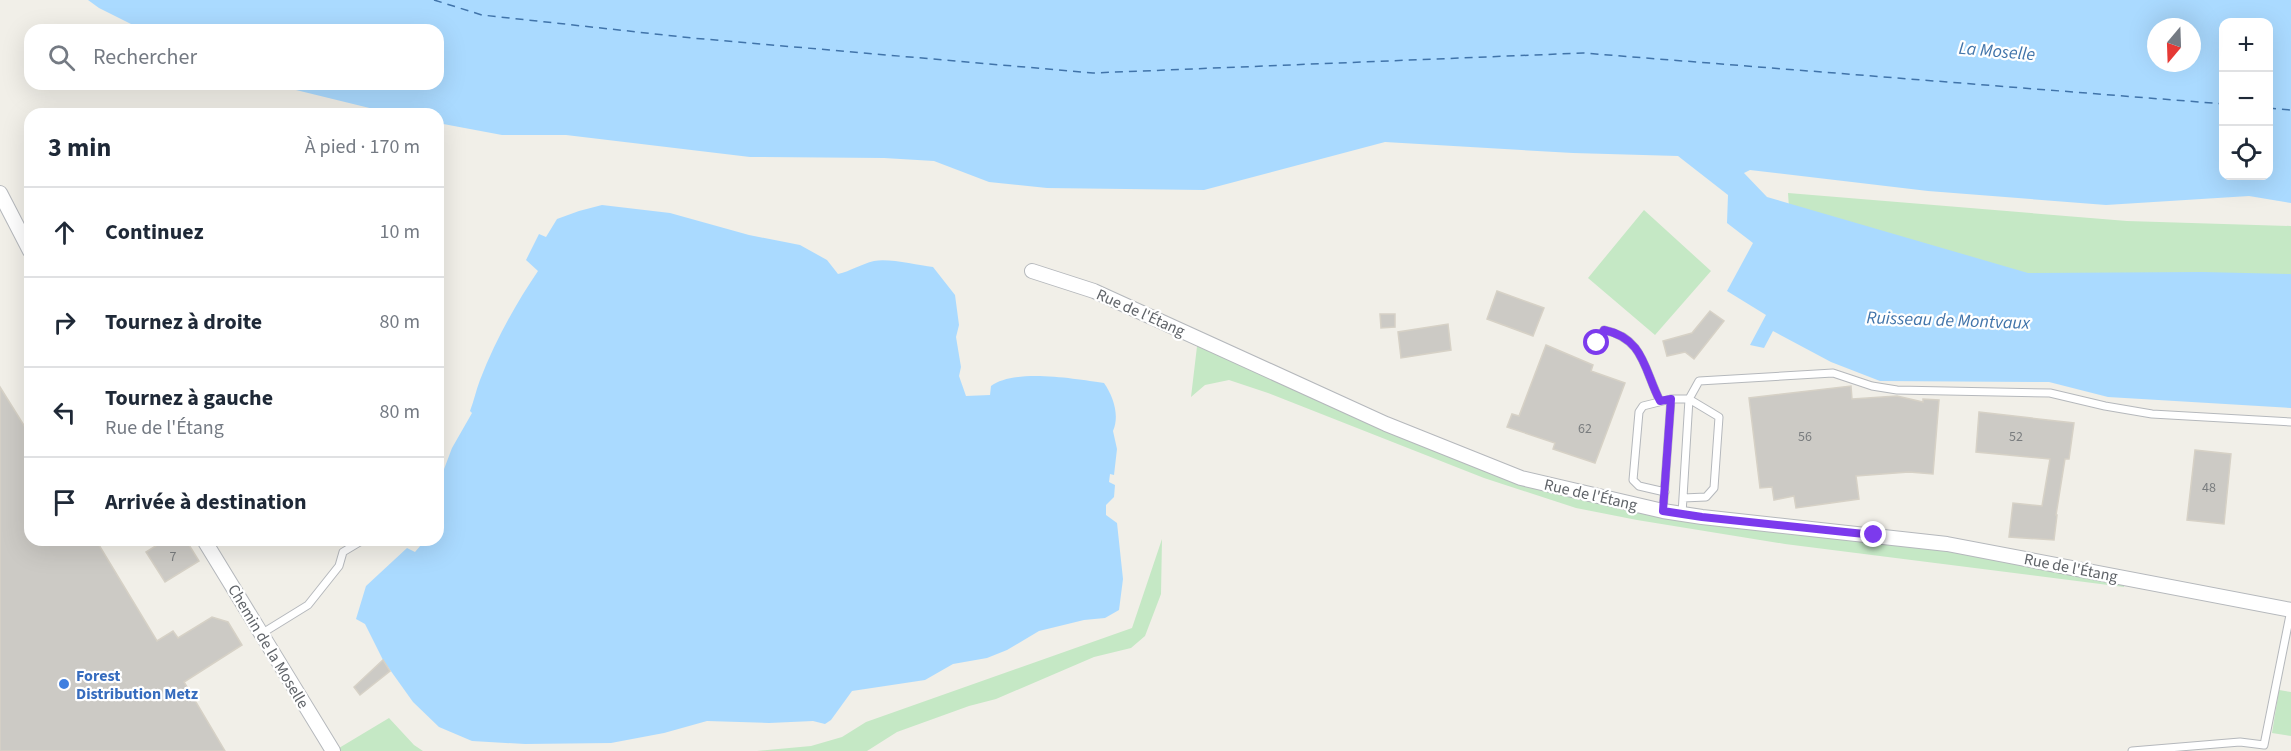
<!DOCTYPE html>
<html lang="fr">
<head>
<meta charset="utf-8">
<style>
	:root { --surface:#fff; --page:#f6f6f7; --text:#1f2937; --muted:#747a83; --line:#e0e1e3 }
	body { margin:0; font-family:"Source Sans 3",sans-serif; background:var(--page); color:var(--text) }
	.controls { position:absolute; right:18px; top:18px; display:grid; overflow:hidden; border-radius:12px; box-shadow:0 6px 24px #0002 }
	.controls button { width:54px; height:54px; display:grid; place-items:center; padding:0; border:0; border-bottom:2px solid var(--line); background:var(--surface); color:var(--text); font:30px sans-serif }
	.compass { position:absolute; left:2147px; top:18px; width:54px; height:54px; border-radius:50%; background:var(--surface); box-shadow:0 6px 24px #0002; rotate:199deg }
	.stop { position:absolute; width:18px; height:18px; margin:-14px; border:4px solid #7c3aed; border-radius:50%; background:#fff }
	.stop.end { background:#7c3aed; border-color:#fff; box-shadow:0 2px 6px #0008 }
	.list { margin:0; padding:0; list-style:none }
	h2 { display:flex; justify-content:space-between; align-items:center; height:78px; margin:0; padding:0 24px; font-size:26px }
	h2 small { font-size:20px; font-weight:400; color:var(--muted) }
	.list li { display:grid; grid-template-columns:39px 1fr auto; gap:18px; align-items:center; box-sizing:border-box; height:90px; padding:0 24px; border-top:2px solid var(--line) }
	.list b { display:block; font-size:22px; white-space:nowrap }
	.list p { margin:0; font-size:20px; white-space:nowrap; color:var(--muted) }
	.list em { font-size:20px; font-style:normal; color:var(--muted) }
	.icon { flex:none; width:33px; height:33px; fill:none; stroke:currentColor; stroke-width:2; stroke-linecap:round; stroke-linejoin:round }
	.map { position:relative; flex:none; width:2291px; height:751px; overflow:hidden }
	.search { position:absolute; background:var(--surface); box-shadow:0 6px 24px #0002; left:24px; top:24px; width:420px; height:66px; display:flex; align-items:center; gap:15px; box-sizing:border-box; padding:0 21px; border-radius:18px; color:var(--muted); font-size:22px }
	.panel { position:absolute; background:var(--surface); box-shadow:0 6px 24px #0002; left:24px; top:108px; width:420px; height:438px; border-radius:18px }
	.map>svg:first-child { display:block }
</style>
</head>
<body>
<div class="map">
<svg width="2291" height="751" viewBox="0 0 2291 751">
	<rect width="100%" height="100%" fill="#f1efe8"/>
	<path fill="#c5e8c5" d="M1788 193 2127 221 2291 226V298L2068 313 1789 208Z
		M1644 210 1711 271 1655 335 1588 278Z
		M1198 338 1521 478 1663 511 1809 527 2125 577 2124 587 1785 544 1637 520 1576 508 1484 478 1268 393 1229 380 1205 385 1191 397Z
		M1162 539 1161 594 1145 636 1131 648 1094 657 996 699 969 706 897 732 867 751H757L811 746 842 737 866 722 1132 628Z
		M2279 690 2291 692V736L2272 733Z
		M389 718 414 745 423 751H334Z"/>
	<path fill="#aadaff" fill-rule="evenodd" d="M88 0H2291V203L2249 196 2106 205 1928 191 1750 170 1744 173 1767 197 2028 273 2202 272 2291 274V408L2108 397 2049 382 1880 381 1831 362 1773 331 1764 348 1750 345 1766 315 1727 291 1753 243 1727 223 1728 195 1678 156 1573 153 1385 142 1204 190 1047 188 989 182 934 161 884 158 750 157 566 135H502L438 123V114H394L296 90 281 84H438V30H143L99 8ZM2224 22H2268V176H2224ZM2156 27H2192V63H2156Z
		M602 205 670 213 749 235 800 245 827 260 838 274C851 271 861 264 874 261 889 258 917 265 933 267L955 295 959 325 956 337 961 367 959 376 966 396 990 395 991 386C1014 368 1076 379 1104 383 1113 396 1120 415 1113 431L1117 449 1114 475 1110 474 1109 482 1115 485 1114 497 1106 505V515L1117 523 1123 579 1119 610 1105 618 1084 620 1039 631 1007 650 987 658 953 664 925 680 852 691 831 720 825 724 813 721 769 723 707 721 664 733 611 743 525 744 472 741 439 727 413 702 383 660 365 624 356 619 366 586 407 548 415 552 421 545 420 540H438V485L452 448 472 413 470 411C474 401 476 390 480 380 495 341 515 305 538 271L526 260 539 234 546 237 557 219 579 211Z"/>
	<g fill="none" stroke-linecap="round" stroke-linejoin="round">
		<path stroke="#4174aa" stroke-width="1.5" stroke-dasharray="8 6" stroke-linecap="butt" d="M434 0 482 15 692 38 1093 73 1583 53 2224 104
			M2268 108 2291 110"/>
	</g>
	<path fill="#cccac5" stroke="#d6d1c6" stroke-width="1.5" d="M1497 291 1544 308 1533 336 1487 319Z
		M1710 311 1724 321 1694 359 1685 352 1667 356 1663 341 1692 333Z
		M1380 314H1395V327L1381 328Z
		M1448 324 1451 350 1401 358 1398 332Z
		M1546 345 1593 365 1591 371 1625 383 1595 463 1553 449 1555 443 1507 427 1512 414 1519 416Z
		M1851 386 1852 399 1897 396 1923 402V399L1939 400 1933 474 1909 472 1856 476 1859 499 1796 508 1794 496 1774 500 1772 487 1760 488 1749 398Z
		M0 387 30 435V540H96L157 641 173 631 178 638 212 617 228 622 242 645 184 682 225 751H0Z
		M1979 412 2074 423 2069 459H2065L2056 515H2057L2054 540 2009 537 2013 503 2042 506 2050 459 1976 452Z
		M2195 450 2231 454 2224 524 2187 520Z
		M165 540H186L199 561 165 582 146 552Z
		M383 660 390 671 360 695 354 687Z"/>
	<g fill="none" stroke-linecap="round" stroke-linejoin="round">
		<g stroke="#b5b8bc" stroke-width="9">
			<path id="lane" d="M1597 343 1604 330C1644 338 1644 370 1660 401
				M1665 492 1639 486 1633 480 1639 412 1643 406 1671 399
				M1663 511 1671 399H1689L1699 381 1833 373 1872 386 1897 390 2050 393 2105 406 2152 414 2291 422
				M1682 514 1689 399 1719 417 1714 488 1706 497 1683 498
				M261 634 308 605 339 566 343 552 363 540
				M2132 751 2240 742 2264 745 2291 610"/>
		</g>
		<g stroke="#b5b8bc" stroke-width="16">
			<path id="street" d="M0 193 30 251
				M1032 271 1094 291 1386 424 1521 478 1663 511 1702 517 1947 544 2291 610
				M204 540 333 751"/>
		</g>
		<use href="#lane" stroke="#fff" stroke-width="7"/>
		<use href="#street" stroke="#fff" stroke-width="14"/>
	</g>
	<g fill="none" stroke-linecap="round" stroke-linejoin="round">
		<path stroke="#7c3aed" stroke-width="8" d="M1597 343 1604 330C1644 338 1644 370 1660 401L1671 399 1663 511 1702 517 1874 535"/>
	</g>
	<circle fill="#3f7fe0" stroke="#fff" stroke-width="2" cx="64" cy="684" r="6"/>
	<g text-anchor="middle" stroke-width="4.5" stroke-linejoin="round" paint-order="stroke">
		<g font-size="14" fill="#7a7d7f">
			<text x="1585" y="433">62</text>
			<text x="1805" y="441">56</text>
			<text x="2016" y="441">52</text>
			<text x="2209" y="492">48</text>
			<text x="173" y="561">7</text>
		</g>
		<g font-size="16" fill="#5f6368" stroke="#fff">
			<text transform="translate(1141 312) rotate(24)" y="6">Rue de l'Étang</text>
			<text transform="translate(1591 494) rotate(13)" y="6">Rue de l'Étang</text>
			<text transform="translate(2071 567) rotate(11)" y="6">Rue de l'Étang</text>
			<text transform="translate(269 646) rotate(59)" y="6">Chemin de la Moselle</text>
		</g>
		<g font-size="16" font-weight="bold" fill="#366cbe" stroke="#fff" text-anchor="start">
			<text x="76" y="681">Forest<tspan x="76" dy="18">Distribution Metz</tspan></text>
		</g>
		<g font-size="18" font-style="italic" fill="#4174aa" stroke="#fff">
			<text transform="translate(1997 51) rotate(5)" y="6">La Moselle</text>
			<text transform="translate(1948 320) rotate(2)" y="6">Ruisseau de Montvaux</text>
		</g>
	</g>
</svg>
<div class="controls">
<button>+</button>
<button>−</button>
<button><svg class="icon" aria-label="locate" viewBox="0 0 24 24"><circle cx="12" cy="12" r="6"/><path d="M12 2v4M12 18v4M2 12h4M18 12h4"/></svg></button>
</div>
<svg class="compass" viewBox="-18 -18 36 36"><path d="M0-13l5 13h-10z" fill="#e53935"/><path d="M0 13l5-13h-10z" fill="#747a83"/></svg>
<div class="stop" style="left:1597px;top:343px"></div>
<div class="stop end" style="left:1874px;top:535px"></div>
<div class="search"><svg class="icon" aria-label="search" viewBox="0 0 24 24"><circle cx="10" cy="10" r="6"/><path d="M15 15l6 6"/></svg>Rechercher</div>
<section class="panel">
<h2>3 min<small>À pied · 170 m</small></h2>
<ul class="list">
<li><svg class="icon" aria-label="ahead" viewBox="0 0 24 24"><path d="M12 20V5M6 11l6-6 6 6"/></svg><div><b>Continuez</b></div><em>10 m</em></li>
<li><svg class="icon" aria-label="right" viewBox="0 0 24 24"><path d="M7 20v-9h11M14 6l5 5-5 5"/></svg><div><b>Tournez à droite</b></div><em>80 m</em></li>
<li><svg class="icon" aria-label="left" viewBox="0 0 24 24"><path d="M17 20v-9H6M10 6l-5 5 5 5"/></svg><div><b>Tournez à gauche</b><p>Rue de l'Étang</p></div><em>80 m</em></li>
<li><svg class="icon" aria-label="arrive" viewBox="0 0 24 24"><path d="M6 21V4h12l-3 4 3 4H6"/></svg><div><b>Arrivée à destination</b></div></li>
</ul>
</section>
</div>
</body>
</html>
